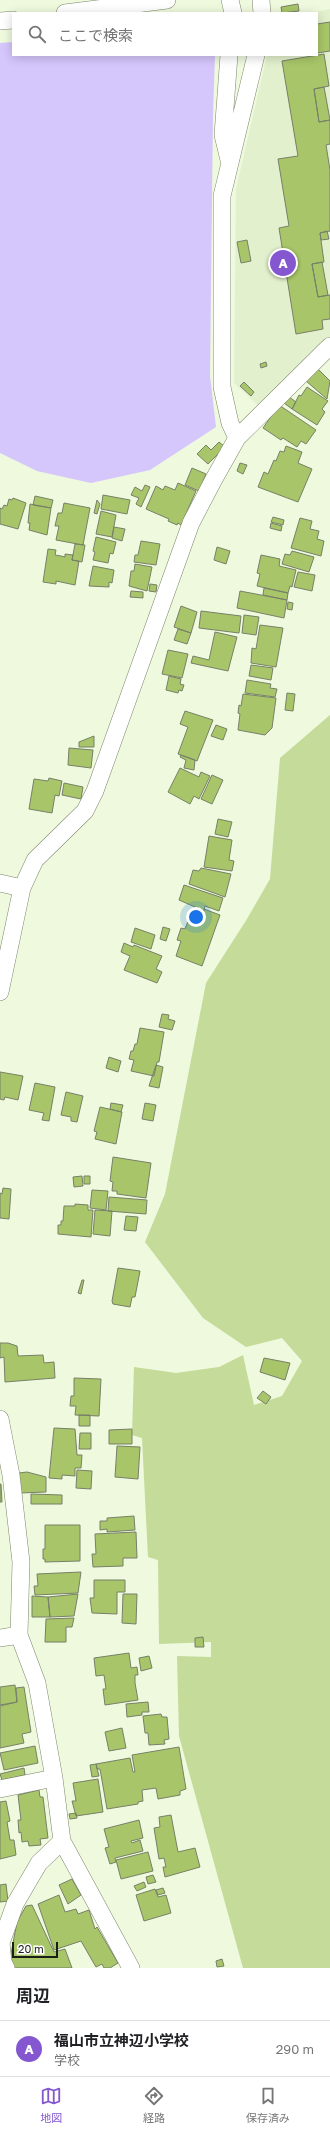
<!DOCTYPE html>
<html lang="ja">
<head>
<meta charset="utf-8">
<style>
	:root { --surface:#fff; --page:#f2f2f2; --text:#202124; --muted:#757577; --line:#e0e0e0; --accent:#8457d0 }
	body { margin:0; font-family:"Golos Text","Noto Sans JP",sans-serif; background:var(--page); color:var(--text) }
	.scale { position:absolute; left:12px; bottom:10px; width:46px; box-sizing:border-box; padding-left:4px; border:2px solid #1b1e15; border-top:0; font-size:11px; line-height:14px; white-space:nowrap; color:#1b1e15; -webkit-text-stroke:3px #fff; paint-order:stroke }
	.you { position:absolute; left:196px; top:917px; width:14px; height:14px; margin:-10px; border:3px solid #fff; border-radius:50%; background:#1a73e8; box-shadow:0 0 0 6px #1a73e833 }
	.badge { display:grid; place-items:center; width:26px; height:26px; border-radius:50%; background:var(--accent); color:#fff; font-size:13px; font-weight:700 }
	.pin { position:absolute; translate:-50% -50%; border:2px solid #fff; box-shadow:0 1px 4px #0006 }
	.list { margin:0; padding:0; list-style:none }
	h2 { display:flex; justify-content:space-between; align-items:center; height:52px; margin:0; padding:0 16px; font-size:17px }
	h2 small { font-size:13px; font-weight:400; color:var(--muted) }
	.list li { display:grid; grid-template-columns:26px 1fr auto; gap:12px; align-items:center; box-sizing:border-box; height:56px; padding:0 16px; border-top:1px solid var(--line) }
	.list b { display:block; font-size:15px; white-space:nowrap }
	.list p { margin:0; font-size:13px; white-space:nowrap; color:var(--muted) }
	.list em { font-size:13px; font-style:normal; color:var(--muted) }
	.icon { flex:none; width:22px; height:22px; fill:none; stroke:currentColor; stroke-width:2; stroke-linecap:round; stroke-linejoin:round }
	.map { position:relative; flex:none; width:330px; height:1968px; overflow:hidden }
	.search { position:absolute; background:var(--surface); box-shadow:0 2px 10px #0003; left:12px; right:12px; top:12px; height:44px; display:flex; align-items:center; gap:10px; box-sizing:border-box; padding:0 14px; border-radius:0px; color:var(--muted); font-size:15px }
	.sheet { height:108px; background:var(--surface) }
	nav { display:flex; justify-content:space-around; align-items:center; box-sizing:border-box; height:56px; border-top:1px solid var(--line); background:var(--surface); font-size:11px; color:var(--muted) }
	nav a { display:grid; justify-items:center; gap:2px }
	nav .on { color:var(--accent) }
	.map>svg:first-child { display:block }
</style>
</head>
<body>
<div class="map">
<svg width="330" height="1968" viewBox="0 0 330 1968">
	<rect width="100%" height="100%" fill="#eef9dd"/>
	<path fill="#e3f0cd" d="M330 9V337L259 406 234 383 236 189 267 55H317V13H310Z"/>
	<path fill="#c4db99" d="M330 715V1968H243L179 1736 177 1656 211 1657V1642L159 1644 158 1560 148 1557 142 1438 132 1435 134 1367 176 1373 219 1367 243 1355 254 1405 282 1396 302 1361 282 1338 246 1347 203 1318 145 1242 165 1194 206 983 247 919 270 879 280 758Z"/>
	<path fill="#d5c6fc" d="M13 42V55H215L213 114 210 376 216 427 150 470 91 483 37 471 0 453V43Z"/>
	<path fill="#a8c669" stroke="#778068" d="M298 4 299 11 282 13 281 7Z
		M330 22V51L317 53V24Z
		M324 54 329 86 314 89 319 122 330 120V144L326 145 330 170V231L320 233 324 262 312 264 318 297 330 295V319L322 320 323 329 296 334 279 228 289 226 278 159 298 156 282 61Z
		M324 87 330 120 319 122 314 89Z
		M327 231 329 239 321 240 320 233Z
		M247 240 251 261 241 263 237 242Z
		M322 262 328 295 318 297 312 264Z
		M266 362 267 366 261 368 260 364Z
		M318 369 330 381 327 399 306 381Z
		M244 382 254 392 251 396 240 386Z
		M307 387 328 401 322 409 325 412 317 425 292 409 299 395 301 396Z
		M288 396 296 402 292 409 284 403Z
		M279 405 316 430 306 444 301 441 297 447 283 438 281 440 263 428Z
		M219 442 225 447 208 464 197 454 206 445 211 450Z
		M286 446 302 452 298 463 312 469 298 502 258 487 264 472 268 474 274 460 276 461 280 451 284 452Z
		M240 463 247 465 243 474 237 471Z
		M192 468 206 474 199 491 185 485Z
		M178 483 196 491 181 525 178 523 177 525 168 521 169 519 146 509 156 486 163 490 165 486 175 490Z
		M145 485 150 487 141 507 136 504 139 498 131 495 135 487 142 491Z
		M103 495 130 500 127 514 101 509Z
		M35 496 53 500 51 508 33 505Z
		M13 498 26 503 18 529 0 524V508L2 509 4 505 7 506 9 499 12 500Z
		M97 500 100 504 97 514 94 513Z
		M64 503 90 508 83 545 56 540 59 526H55L58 513H62Z
		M30 504 51 508 47 535 29 530 30 523H28Z
		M101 511 116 515 112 537 96 534Z
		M273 517 284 520 283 525 271 522Z
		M300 518 312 521 310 529 319 531 317 539 324 541 321 556 291 548Z
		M271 523 282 526 281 531 270 528Z
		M114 527 125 529 122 541 112 538Z
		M96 537 116 542 113 554 110 553 108 563 93 560 95 552 93 551Z
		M141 541 160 544 156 565 134 562 135 555H138Z
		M75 544 85 545 82 562 72 560Z
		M217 547 230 551 226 564 214 560Z
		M48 549 56 550 55 555 61 556 65 557V554L73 555 72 560 79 561 75 585 56 581V584L43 582Z
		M292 551 314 557 309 572 282 564 285 554 290 555Z
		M261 555 280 559 279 566 296 570 292 587 290 586 288 593 257 586 260 574 257 573Z
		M135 564 152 567 147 591 129 586 131 571H134Z
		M93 566 114 570 112 583 109 582V587L89 586Z
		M298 572 315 575 312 591 294 587Z
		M150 584 157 585 156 592 149 591Z
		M264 588 288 593 287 600 263 595Z
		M131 591 143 592V598L130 597Z
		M240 591 287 600 284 618 237 608Z
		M288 602 293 603 292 610 287 609Z
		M181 606 197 612 191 633 174 627Z
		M201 611 241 616 239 633 199 628Z
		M244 615 259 617 256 635 242 633Z
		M260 625 283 628 276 667 251 663 252 648 256 649Z
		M178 629 191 633 187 644 174 640Z
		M215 632 237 637 228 671 191 663 193 656 209 660Z
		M168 650 188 654 182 678 162 674Z
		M251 665 273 668 271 680 249 676Z
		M169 676 181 679 180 684 184 685 182 691 179 690 178 693 166 690Z
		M247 680 271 684 270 688 277 689 275 697 245 693Z
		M287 693 295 694 293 711 285 710Z
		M243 694 276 698 272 728 265 735 238 730 240 714 238 713 239 705 241 706Z
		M185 711 213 720 197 761 178 754 188 727 180 724Z
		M216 725 227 729 223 740 211 736Z
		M94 736V747H79V742Z
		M69 748 93 750 91 768 68 765Z
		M181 755 195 760 194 770 184 768 186 760 180 757Z
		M180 768 199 777 201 772 210 776 199 799 194 796 190 804 168 792Z
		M212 775 223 780 212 804 201 799Z
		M49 778 62 781 59 796 55 795 52 813 29 809 34 779 48 781Z
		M64 783 83 787 81 799 62 795Z
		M218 819 232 822 228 837 215 834Z
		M209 836 232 840 229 860 234 861 232 871 204 867Z
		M201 868 231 874 225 897 189 884 193 870 199 871Z
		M184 885 223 898 219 911 205 906 204 911 179 900Z
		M204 909 220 915 202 966 176 956 181 941 177 940 181 928 185 929 192 911 202 914Z
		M163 927 170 929 166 941 160 939Z
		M135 928 155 935 151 949 131 942Z
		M124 943 133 947 134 945 162 956 156 969 162 972 157 983 124 970 130 956 121 952Z
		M162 1014 169 1015 168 1019 175 1021 172 1030 159 1027Z
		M140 1028 164 1032 159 1062H157L154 1076 131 1071 134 1060 129 1059 131 1051H133L135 1044H137Z
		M109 1057 121 1061 118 1072 106 1068Z
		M156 1065 163 1067 159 1088 149 1086Z
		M0 1072 23 1076 18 1100 5 1097 4 1100 0 1099Z
		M35 1083 55 1087 49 1121 42 1120 44 1113 29 1110Z
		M66 1092 83 1096 77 1122 71 1121V1117L61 1115Z
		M111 1103 123 1105 121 1112 110 1109Z
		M145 1103 156 1105 153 1121 142 1119Z
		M100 1107 122 1112 116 1144 95 1139 97 1132 94 1131Z
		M113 1157 151 1163 146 1198 117 1194V1191H112L113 1182 110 1181Z
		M82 1176 83 1186 74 1187 73 1177Z
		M84 1176H90V1184H84Z
		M3 1188 11 1189 9 1219 0 1218V1193L2 1194Z
		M92 1190 108 1191 106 1210 90 1208Z
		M109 1197 147 1200 146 1214 108 1211Z
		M75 1204 88 1205V1210H93L91 1237 58 1234V1225H61V1221H63L64 1206H75Z
		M95 1210 112 1211 110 1236 93 1234Z
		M126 1216 138 1217 136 1231 124 1230Z
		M118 1268 140 1271 135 1297H132L130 1307 113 1304 112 1301Z
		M82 1280H84L81 1294 78 1293Z
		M0 1343H8L17 1346 18 1356 43 1355 44 1363 54 1362 55 1378 5 1382 4 1357 0 1358Z
		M264 1358 290 1363 285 1380 260 1372Z
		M74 1378 101 1379 99 1416 75 1415 76 1406H70L71 1396H74Z
		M263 1391 271 1397 266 1404 257 1398Z
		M79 1415H90V1426H79Z
		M54 1428 75 1429 77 1455H82L81 1468H75V1476L62 1475V1479L49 1478Z
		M132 1429V1444H109V1430Z
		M80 1433H91V1449H79Z
		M117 1446 140 1447 138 1479 115 1477Z
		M77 1470 92 1471 91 1489 76 1488Z
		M27 1472 46 1477V1492L20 1493 19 1473Z
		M0 1484H1L2 1502H0Z
		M31 1494 62 1495V1504H31Z
		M134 1516 135 1530 107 1532V1529L100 1530V1521H107V1518Z
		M45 1525H80V1561L45 1562V1559H43V1549H45Z
		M136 1532 137 1558H123V1566L93 1567 92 1554H96L95 1534Z
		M81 1572 78 1593 35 1595 34 1586H38L37 1574Z
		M94 1580H125V1592H117V1614L92 1613 90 1598H94Z
		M78 1594 74 1616 50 1617 48 1597Z
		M123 1594H137L136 1624 122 1623Z
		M32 1596 48 1597 50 1617H32Z
		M74 1618 72 1627H66V1642H45L46 1619Z
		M203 1637 204 1647H195V1638Z
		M129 1653 131 1668 137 1667 138 1675H135V1683L138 1700 105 1705 103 1689H106L104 1675 96 1676 94 1658Z
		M149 1656 152 1668 141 1671 139 1658Z
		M15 1685 17 1702 0 1705V1687Z
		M24 1687 31 1732 22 1734 24 1743 0 1748V1706L17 1702 16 1688Z
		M148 1702 149 1712H142V1715L127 1717 126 1704Z
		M161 1714 162 1717H167L169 1739 164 1740 165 1744 149 1745 148 1733H145L143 1716Z
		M122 1728 126 1748 109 1751 105 1732Z
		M35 1746 38 1763 4 1770 0 1753Z
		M179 1747 186 1789 180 1791V1795L158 1799 156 1788 142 1790 143 1801 138 1802V1804L107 1809 100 1769H97L96 1764 130 1758 133 1772H135L132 1755Z
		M96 1764 99 1776 92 1777 90 1765Z
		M24 1768 25 1775 2 1780 0 1774Z
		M98 1779 103 1812 76 1816 72 1801H76L73 1783Z
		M39 1790 40 1797H43L48 1838 40 1839 41 1845 29 1846 28 1841 22 1842 21 1832 19 1833 18 1820H21L18 1795Z
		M6 1801 10 1821 7 1822 10 1840H14L16 1855 0 1859V1802Z
		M76 1813 77 1818 70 1819 69 1814Z
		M171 1815 178 1852 195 1848 200 1867 165 1877 163 1867H166L164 1858 159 1859 154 1828 160 1827 159 1817Z
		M139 1820 143 1838 131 1841 132 1843 140 1840 143 1851 115 1858 116 1862 110 1864 105 1848 109 1847 104 1829Z
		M148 1852 153 1871 121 1879 116 1860Z
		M153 1875 156 1882 148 1884 146 1877Z
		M72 1879 81 1895 68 1904 59 1885Z
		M144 1882 146 1887 137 1891 134 1886Z
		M6 1884 8 1901 0 1902V1885Z
		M163 1888 165 1893 158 1895 156 1890Z
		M155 1889 158 1897 166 1895 171 1913 144 1921 136 1895Z
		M59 1895 65 1912 76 1909 78 1914 89 1910 95 1929 97 1927 118 1963 110 1968H104L102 1964 96 1967 81 1941 54 1950 38 1904Z
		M32 1905 54 1952 65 1949 72 1968H14L10 1959 17 1922 26 1906Z
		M222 1959 224 1966 217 1967 216 1961Z"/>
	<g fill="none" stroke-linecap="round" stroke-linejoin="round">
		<g stroke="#7d866d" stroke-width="18">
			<path id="street" d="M230 0 233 13
				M261 0 262 13
				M65 13 167 0
				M0 21 13 20
				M229 160 223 135 229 55
				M237 438 230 423 222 387V196L256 55
				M0 883 22 888
				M0 992 22 888 35 860 85 811 95 791 191 523 214 479 237 438 330 346
				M0 1419 11 1475 21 1562 19 1635 37 1683 54 1778 62 1841 39 1863 15 1904 1 1943 3 1962 6 1968
				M0 1638 19 1635
				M0 1789 54 1778
				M62 1841 131 1968"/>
		</g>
		<use href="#street" stroke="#fff" stroke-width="17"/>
	</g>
</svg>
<div class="scale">20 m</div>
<div class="you"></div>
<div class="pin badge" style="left:283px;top:263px">A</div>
<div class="search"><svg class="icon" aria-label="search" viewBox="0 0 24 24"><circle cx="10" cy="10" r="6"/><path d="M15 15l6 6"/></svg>ここで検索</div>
</div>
<section class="sheet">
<h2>周辺<small></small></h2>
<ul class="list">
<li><span class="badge">A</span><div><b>福山市立神辺小学校</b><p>学校</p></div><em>290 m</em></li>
</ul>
</section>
<nav>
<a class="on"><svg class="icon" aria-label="map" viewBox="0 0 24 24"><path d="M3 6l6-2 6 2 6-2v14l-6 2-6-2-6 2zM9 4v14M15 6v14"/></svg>地図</a>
<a><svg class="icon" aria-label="directions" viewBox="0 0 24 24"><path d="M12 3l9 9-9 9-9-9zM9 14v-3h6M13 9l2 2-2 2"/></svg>経路</a>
<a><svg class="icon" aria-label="saved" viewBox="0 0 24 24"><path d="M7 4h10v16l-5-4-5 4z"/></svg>保存済み</a>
</nav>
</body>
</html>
